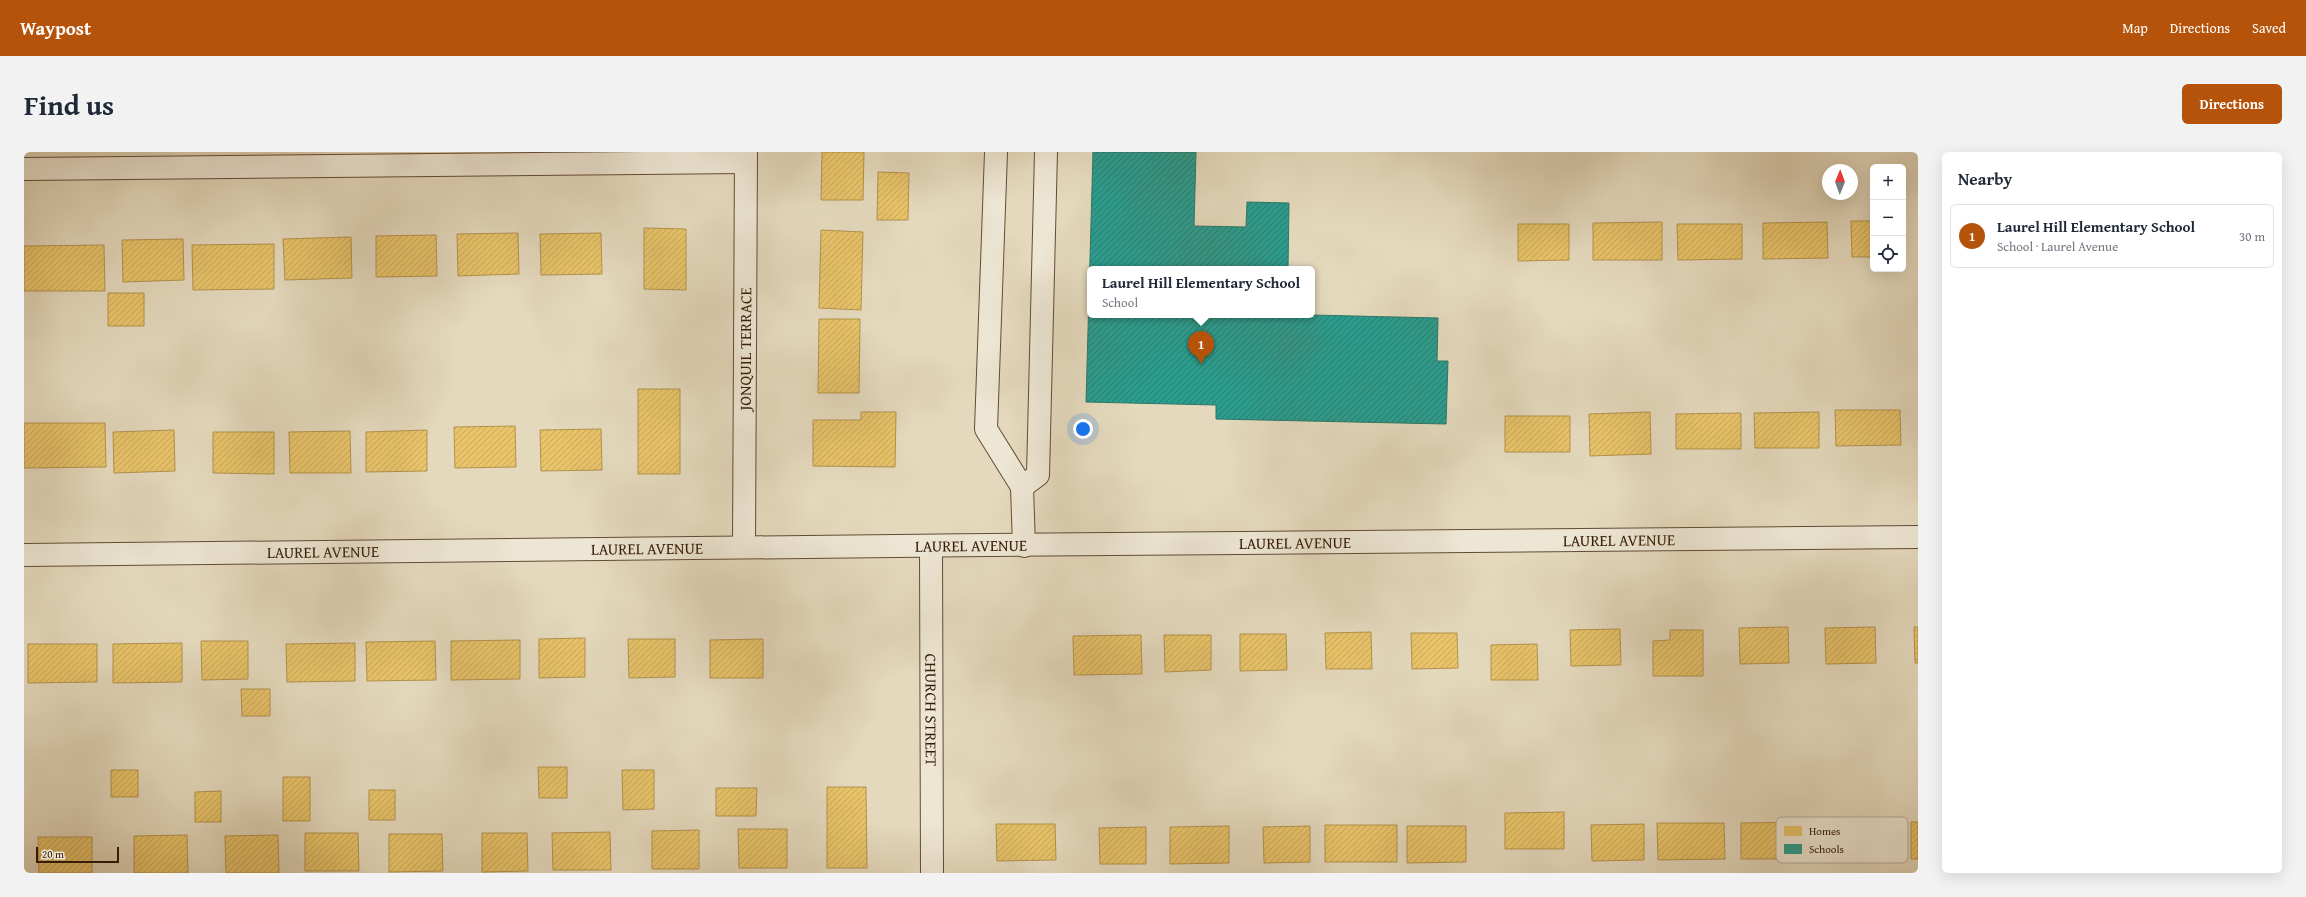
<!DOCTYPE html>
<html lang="en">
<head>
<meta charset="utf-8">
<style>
	:root { --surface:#fff; --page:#f2f2f3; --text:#1f2937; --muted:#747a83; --line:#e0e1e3; --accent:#b45309 }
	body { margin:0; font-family:"Gentium Book Plus",serif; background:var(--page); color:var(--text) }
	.controls { position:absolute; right:12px; top:12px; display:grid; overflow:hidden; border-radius:6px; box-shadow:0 4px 16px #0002 }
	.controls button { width:36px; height:36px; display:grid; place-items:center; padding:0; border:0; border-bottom:1px solid var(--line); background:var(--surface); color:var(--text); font:20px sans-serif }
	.compass { position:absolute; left:1798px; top:12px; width:36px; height:36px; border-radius:50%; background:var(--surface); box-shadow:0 4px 16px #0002; rotate:1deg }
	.scale { position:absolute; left:12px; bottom:10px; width:83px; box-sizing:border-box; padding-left:4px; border:2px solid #361d07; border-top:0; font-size:11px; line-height:14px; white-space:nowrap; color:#361d07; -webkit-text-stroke:3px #ede6d4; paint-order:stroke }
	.you { position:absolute; left:1059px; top:277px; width:14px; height:14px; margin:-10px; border:3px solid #fff; border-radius:50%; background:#1a73e8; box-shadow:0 0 0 6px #1a73e833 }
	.badge { display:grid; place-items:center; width:26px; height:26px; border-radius:50%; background:var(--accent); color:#fff; font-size:13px; font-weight:700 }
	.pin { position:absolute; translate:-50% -33px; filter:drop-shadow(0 1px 2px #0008) }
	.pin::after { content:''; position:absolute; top:21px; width:14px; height:12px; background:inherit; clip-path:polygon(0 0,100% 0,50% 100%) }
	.popup { position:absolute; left:1063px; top:114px; width:228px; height:52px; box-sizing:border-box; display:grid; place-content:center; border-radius:6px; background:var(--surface); filter:drop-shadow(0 1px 3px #0005); font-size:13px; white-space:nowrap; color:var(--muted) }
	.popup b { font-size:15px; color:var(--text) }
	.popup::after { content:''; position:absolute; left:50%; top:100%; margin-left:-8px; border:8px solid transparent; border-top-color:var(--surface) }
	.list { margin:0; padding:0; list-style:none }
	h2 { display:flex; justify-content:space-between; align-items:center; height:52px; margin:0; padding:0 16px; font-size:17px }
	h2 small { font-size:13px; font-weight:400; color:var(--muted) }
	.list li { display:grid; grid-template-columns:26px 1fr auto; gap:12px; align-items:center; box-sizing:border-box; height:64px; margin:0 8px 8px; padding:0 8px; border:1px solid var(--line); border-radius:6px }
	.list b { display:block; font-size:15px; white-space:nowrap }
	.list p { margin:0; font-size:13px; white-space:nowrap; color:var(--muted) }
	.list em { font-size:13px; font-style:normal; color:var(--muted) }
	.icon { flex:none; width:22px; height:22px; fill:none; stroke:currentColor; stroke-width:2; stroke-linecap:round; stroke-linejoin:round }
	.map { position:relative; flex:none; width:1894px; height:721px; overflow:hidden; border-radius:6px }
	header { display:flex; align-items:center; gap:24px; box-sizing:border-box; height:56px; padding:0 20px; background:var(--accent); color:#fff }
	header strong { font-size:19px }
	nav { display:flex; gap:22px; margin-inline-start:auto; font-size:14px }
	.intro { display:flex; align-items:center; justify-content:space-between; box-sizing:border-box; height:96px; padding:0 24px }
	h1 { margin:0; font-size:28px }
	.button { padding:10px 18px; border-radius:6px; background:var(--accent); color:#fff; font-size:14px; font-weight:700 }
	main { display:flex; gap:24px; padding:0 24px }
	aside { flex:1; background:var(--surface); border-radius:6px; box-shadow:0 4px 16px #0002 }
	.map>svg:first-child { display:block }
</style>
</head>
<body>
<header>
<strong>Waypost</strong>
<nav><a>Map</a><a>Directions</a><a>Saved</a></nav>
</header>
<div class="intro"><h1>Find us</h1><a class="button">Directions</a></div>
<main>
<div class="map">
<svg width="1894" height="721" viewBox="0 0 1894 721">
	<defs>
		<pattern id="homes-hatch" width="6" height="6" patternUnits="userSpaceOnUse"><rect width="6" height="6" fill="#e9c46a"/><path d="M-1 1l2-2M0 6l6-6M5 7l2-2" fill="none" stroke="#c8a85a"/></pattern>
		<pattern id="schools-hatch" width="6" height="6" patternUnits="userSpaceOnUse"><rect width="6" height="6" fill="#2a9d8f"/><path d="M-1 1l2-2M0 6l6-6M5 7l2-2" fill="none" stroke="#257f73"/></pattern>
	</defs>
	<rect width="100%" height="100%" fill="#e4d9bd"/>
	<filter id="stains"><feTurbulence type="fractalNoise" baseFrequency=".005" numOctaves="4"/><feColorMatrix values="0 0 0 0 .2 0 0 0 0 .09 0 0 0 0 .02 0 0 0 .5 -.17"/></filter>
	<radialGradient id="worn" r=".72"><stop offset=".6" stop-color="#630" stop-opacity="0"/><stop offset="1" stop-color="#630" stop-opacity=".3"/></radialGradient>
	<path fill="url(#homes-hatch)" stroke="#b3924c" d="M798 0H840L839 48H797Z
		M854 20 885 21 884 68H853Z
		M1827 69H1849V105H1828Z
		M1638 70V108H1569V71Z
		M1803 70 1804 106 1739 107V71Z
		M1494 72H1545V108L1494 109Z
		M1653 72H1718V107L1654 108Z
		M620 76 662 77V138L620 137Z
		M797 78 839 80 837 158 795 156Z
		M494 81 495 122 434 124 433 82Z
		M577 81 578 122 517 123 516 82Z
		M412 83 413 124 352 125V84Z
		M327 85 328 126 261 128 259 87Z
		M159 87 160 128 99 130 98 88Z
		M250 92V137L169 138 168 93Z
		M80 93 81 139H0V94Z
		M84 141H120V174H84Z
		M795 167H836L835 241H794Z
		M614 237H656V322H614Z
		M1811 258H1876L1877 293 1812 294Z
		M837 260H872L871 315 789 314V268H837Z
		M1626 260 1627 302 1566 304 1565 262Z
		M1795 260V296H1731L1730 261Z
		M1717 261V297H1652V262Z
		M1481 264H1546V300H1481Z
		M0 271H81L82 315 0 316Z
		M491 274 492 315 431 316 430 275Z
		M577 277 578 318 517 319 516 278Z
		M150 278 151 319 90 321 89 280Z
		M403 278V319L342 320V280Z
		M326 279 327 321H266L265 280Z
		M189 280H250V322L189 321Z
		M1764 475 1765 511 1716 512 1715 476Z
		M1851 475 1852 511 1802 512 1801 476Z
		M1890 475H1894V511H1891Z
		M1596 477 1597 513 1547 514 1546 478Z
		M1646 478H1679V524H1629V489L1646 488Z
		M1347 480 1348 517H1302L1301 481Z
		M1387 481H1433L1434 516 1388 517Z
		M1216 482H1262L1263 518 1216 519Z
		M1117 483 1118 522 1050 523 1049 484Z
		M1140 483H1187V518L1141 520Z
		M561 486V525L515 526V487Z
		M604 487H651V525L605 526Z
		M739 487V526H686V488Z
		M496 488V527L427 528V489Z
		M177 489H224V527L178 528Z
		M411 489 412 528 343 529 342 490Z
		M158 491V530L89 531V492Z
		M331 491V529L263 530 262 492Z
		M4 492H73V530L4 531Z
		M1513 492 1514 528H1467V493Z
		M217 537H246V564H218Z
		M514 615H543V646H515Z
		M87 618H114V645H87Z
		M598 618H630V657L599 658Z
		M259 625H286V669H259Z
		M803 635H842L843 716H803Z
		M692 636H733L732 664H692Z
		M345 638H371V668H345Z
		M197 639V670H171V640Z
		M1540 660V697H1481V661Z
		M1870 669 1871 706 1812 707 1811 670Z
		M1787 670 1788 707H1717V671Z
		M1887 670H1894V707H1887Z
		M1633 671H1700L1701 707 1634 708Z
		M972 672H1031L1032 708 973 709Z
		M1620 672V708L1568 709 1567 673Z
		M1301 673H1373V710H1301Z
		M1205 674V711L1146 712V675Z
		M1286 674V710L1240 711 1239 675Z
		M1383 674H1442V710L1383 711Z
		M1122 675V712H1076L1075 676Z
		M714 677H763V716H715Z
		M675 678V717H628V679Z
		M586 680 587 718H529L528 681Z
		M281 681H334L335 719H281Z
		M458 681H503L504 719 458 720Z
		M365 682H418L419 719 365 720Z
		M163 683 164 721H110V684Z
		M254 683 255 721H202L201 684Z
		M14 685H68V721H15Z"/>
	<path fill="url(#schools-hatch)" stroke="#2e7766" d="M1069 0H1172L1170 74 1222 75 1223 50 1265 51 1264 117H1066V163H1288L1414 166 1413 209H1424L1422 272 1192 267V253L1062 250Z"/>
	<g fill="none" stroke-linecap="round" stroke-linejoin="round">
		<g stroke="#624c34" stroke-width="24">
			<g id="minor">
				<path d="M972 0 962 277 998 335 1000 394"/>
				<path d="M0 17 721 10"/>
				<path d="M998 335 1014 323 1022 0"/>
				<path id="s1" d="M720 394 722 0"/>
				<path id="s2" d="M907 395 908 721"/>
				<path id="s3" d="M0 403C631 395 1263 391 1894 385"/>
			</g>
		</g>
		<use href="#minor" stroke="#ede6d4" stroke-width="22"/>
	</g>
	<g text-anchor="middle" stroke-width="4" stroke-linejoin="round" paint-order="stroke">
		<g font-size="16" fill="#361d07" stroke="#ede6d4">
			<text dy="6" stroke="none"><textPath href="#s1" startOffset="197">JONQUIL TERRACE</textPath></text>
			<text dy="6" stroke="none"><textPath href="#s3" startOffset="1595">LAUREL AVENUE</textPath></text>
			<text dy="6" stroke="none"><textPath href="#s3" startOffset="1271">LAUREL AVENUE</textPath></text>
			<text dy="6" stroke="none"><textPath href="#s3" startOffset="947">LAUREL AVENUE</textPath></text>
			<text dy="6" stroke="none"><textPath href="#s3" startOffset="623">LAUREL AVENUE</textPath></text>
			<text dy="6" stroke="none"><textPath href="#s3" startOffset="299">LAUREL AVENUE</textPath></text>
			<text dy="6" stroke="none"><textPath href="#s2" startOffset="163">CHURCH STREET</textPath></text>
		</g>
	</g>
	<rect x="1752" y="665" width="132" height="46" rx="6" fill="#ede6d4" stroke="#b6aa96" stroke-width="1"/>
	<rect x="1760" y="674" width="18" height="10" fill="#e9c46a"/>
	<rect x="1760" y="692" width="18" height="10" fill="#2a9d8f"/>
	<g font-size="11" fill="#361d07">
		<text x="1785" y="683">Homes</text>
		<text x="1785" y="701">Schools</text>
	</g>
	<rect width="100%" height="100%" filter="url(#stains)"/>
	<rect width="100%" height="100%" fill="url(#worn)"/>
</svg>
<div class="controls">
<button>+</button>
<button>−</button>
<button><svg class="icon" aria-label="locate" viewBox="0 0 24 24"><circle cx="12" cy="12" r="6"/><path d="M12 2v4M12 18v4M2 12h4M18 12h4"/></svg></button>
</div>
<svg class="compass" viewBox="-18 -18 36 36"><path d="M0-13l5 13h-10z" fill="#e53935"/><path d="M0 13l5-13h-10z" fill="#747a83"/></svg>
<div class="scale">20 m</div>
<div class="you"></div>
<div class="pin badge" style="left:1177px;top:212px">1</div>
<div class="popup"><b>Laurel Hill Elementary School</b>School</div>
</div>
<aside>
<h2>Nearby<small></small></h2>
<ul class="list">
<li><span class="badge">1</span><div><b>Laurel Hill Elementary School</b><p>School · Laurel Avenue</p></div><em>30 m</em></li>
</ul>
</aside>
</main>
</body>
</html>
